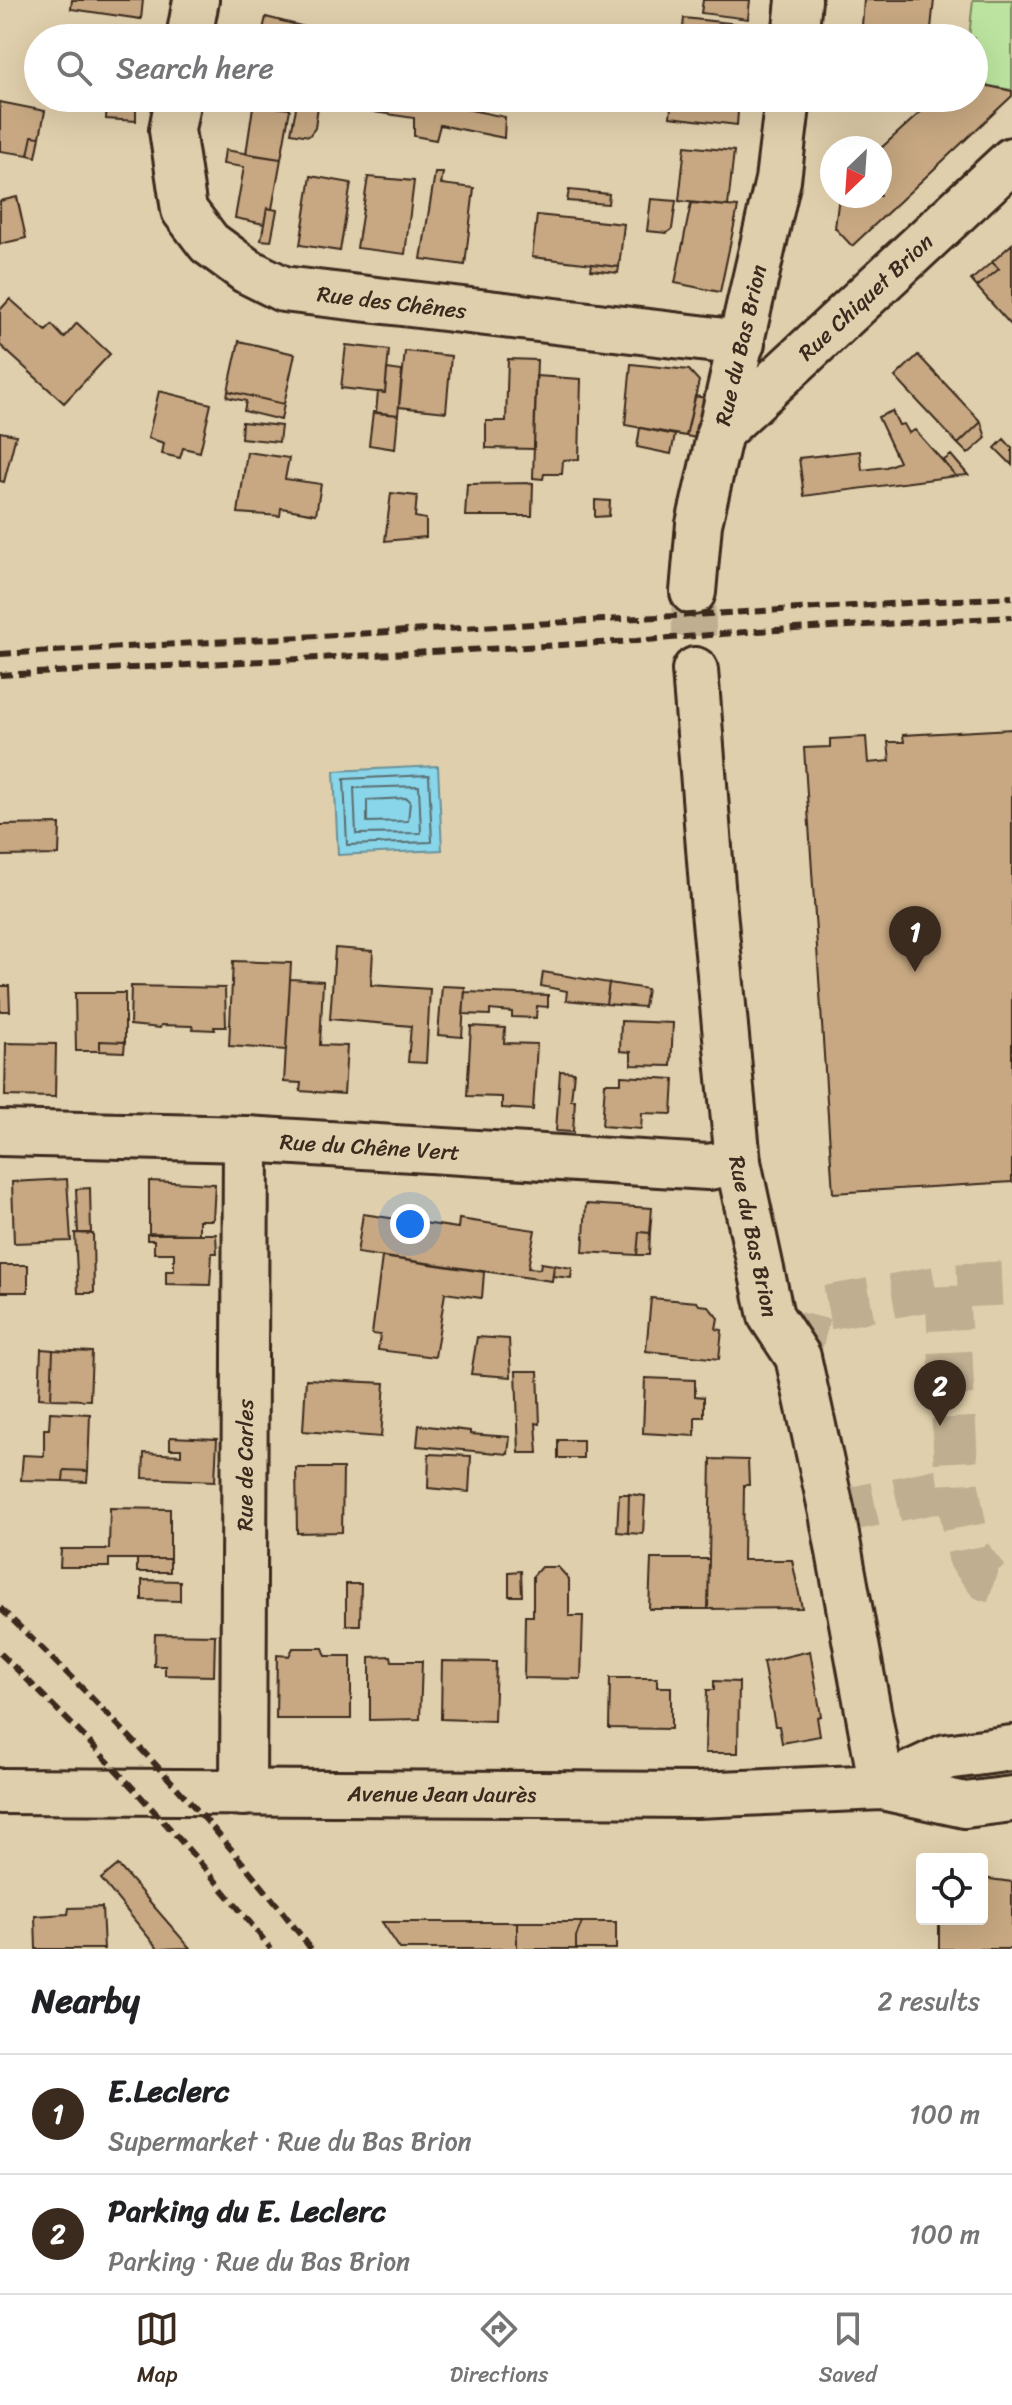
<!DOCTYPE html>
<html lang="en">
<head>
<meta charset="utf-8">
<style>
	:root { --surface:#fff; --page:#f6f6f6; --text:#202124; --muted:#757577; --line:#e0e0e0; --accent:#3b2a1e }
	body { margin:0; font-family:Sriracha,sans-serif; background:var(--page); color:var(--text) }
	.controls { position:absolute; right:24px; bottom:24px; display:grid; overflow:hidden; border-radius:8px; box-shadow:0 8px 32px #0002 }
	.controls button { width:72px; height:72px; display:grid; place-items:center; padding:0; border:0; border-bottom:2px solid var(--line); background:var(--surface); color:var(--text); font:40px sans-serif }
	.compass { position:absolute; left:820px; top:136px; width:72px; height:72px; border-radius:50%; background:var(--surface); box-shadow:0 8px 32px #0002; rotate:205deg }
	.you { position:absolute; left:410px; top:1224px; width:28px; height:28px; margin:-20px; border:6px solid #fff; border-radius:50%; background:#1a73e8; box-shadow:0 0 0 12px #1a73e833 }
	.badge { display:grid; place-items:center; width:52px; height:52px; border-radius:50%; background:var(--accent); color:#fff; font-size:26px; font-weight:700 }
	.pin { position:absolute; translate:-50% -66px; filter:drop-shadow(0 2px 4px #0008) }
	.pin::after { content:''; position:absolute; top:42px; width:28px; height:24px; background:inherit; clip-path:polygon(0 0,100% 0,50% 100%) }
	.list { margin:0; padding:0; list-style:none }
	h2 { display:flex; justify-content:space-between; align-items:center; height:104px; margin:0; padding:0 32px; font-size:34px }
	h2 small { font-size:26px; font-weight:400; color:var(--muted) }
	.list li { display:grid; grid-template-columns:52px 1fr auto; gap:24px; align-items:center; box-sizing:border-box; height:120px; padding:0 32px; border-top:2px solid var(--line) }
	.list b { display:block; font-size:30px; white-space:nowrap }
	.list p { margin:0; font-size:26px; white-space:nowrap; color:var(--muted) }
	.list em { font-size:26px; font-style:normal; color:var(--muted) }
	.icon { flex:none; width:44px; height:44px; fill:none; stroke:currentColor; stroke-width:2; stroke-linecap:round; stroke-linejoin:round }
	.map { position:relative; flex:none; width:1012px; height:1949px; overflow:hidden }
	.search { position:absolute; background:var(--surface); box-shadow:0 8px 32px #0002; left:24px; right:24px; top:24px; height:88px; display:flex; align-items:center; gap:20px; box-sizing:border-box; padding:0 28px; border-radius:44px; color:var(--muted); font-size:30px }
	.sheet { height:344px; background:var(--surface) }
	nav { display:flex; justify-content:space-around; align-items:center; box-sizing:border-box; height:112px; border-top:2px solid var(--line); background:var(--surface); font-size:22px; color:var(--muted) }
	nav a { display:grid; justify-items:center; gap:4px }
	nav .on { color:var(--accent) }
	.map>svg:first-child { display:block }
</style>
</head>
<body>
<div class="map">
<svg width="1012" height="1949" viewBox="0 0 1012 1949">
	<rect width="100%" height="100%" fill="#e0cfac"/>
	<filter id="ink" filterUnits="userSpaceOnUse"><feTurbulence type="fractalNoise" baseFrequency=".0125" numOctaves="2"/><feDisplacementMap in="SourceGraphic" scale="16" xChannelSelector="R" yChannelSelector="G"/><feConvolveMatrix kernelMatrix="1 2 1 2 8 2 1 2 1" color-interpolation-filters="sRGB"/></filter>
	<g filter="url(#ink)">
		<path fill="#bce4a0" stroke="#7c875f" stroke-width="2" d="M973 0H1012V90L974 83V38H969Z"/>
		<path fill="#89d5ea" stroke="#6a9198" stroke-width="2" d="M438 766 442 850 338 855 334 771Z"/>
		<g fill="none" stroke-linecap="round" stroke-linejoin="round">
			<path stroke="#5a6e70" stroke-width="2" d="M429 775 432 842 347 845 344 779Z
				M419 786 421 833 356 834 354 788Z
				M407 798 410 801 408 821 367 822V800Z"/>
		</g>
		<path fill="#c7a882" stroke="#3b2a1e" stroke-width="2" d="M72 0H143L141 19 71 9Z
			M703 0H750L748 19 701 13Z
			M864 0H934L930 38H861Z
			M266 17 309 28 307 38H261Z
			M684 18 747 25 746 38H682Z
			M974 83 1012 91V96L852 246 835 228 839 196H880V149L936 98H974Z
			M250 98H273L272 107 290 109 281 159 246 154 253 107 248 106Z
			M298 98H319L315 128 309 136 291 133Z
			M347 98H369L367 111 343 106Z
			M369 98H412L505 117 504 138 440 125 436 140 414 136V118L367 111Z
			M672 98H739L737 125 670 117Z
			M0 102 45 111 40 137 32 136 28 155 0 151Z
			M107 102 136 103V121L106 119Z
			M32 136 40 137 36 157 28 155Z
			M685 146 734 151 728 206 679 201Z
			M225 150 281 159 272 209 267 208 264 224 235 218 244 167 223 164Z
			M435 173H443L441 184 474 188 465 265 421 259Z
			M311 176 351 183 340 251 300 245Z
			M368 177 414 181 405 254 357 248Z
			M569 190 609 194 608 204 567 201Z
			M17 197 26 238 0 244V201Z
			M651 199 676 201 672 229 667 233 647 231Z
			M691 203 738 207 720 292 675 283Z
			M267 208 277 210 271 241 261 240Z
			M537 215 624 224 619 267 532 257Z
			M1012 244V322L1010 324 977 287 999 269 992 262Z
			M992 262 999 269 977 287 971 280Z
			M592 264 619 267 618 273 591 270Z
			M10 299 46 331 52 325 64 338 77 323 110 354 64 403 0 345V310Z
			M239 341 295 354 284 404 228 391Z
			M346 345 389 350 385 393 341 388Z
			M405 351 451 356 446 412 399 407Z
			M918 355 981 422 958 444 895 377Z
			M508 359 537 360 534 449 486 448V421H506Z
			M631 364 689 370 699 381 686 436 625 425Z
			M387 369 402 371 398 415 376 413 378 392 385 393Z
			M536 376 581 379 579 459 563 460 562 474H544L543 479 533 478Z
			M159 391 211 404 200 452 183 448 180 458 162 454 164 443 148 438Z
			M228 391 284 404 281 420 244 411 246 401 227 397Z
			M695 396 705 398 696 438 686 436Z
			M892 411 899 425 904 424 909 433 915 430 956 476 804 496 799 458 860 451 862 470 886 467 899 462 878 417Z
			M373 412 398 415 395 449 369 445Z
			M242 422 281 426 279 442 241 438Z
			M981 422 986 438 968 454 958 444Z
			M640 428 675 435 671 454 637 447Z
			M0 432 16 435 4 482 0 481Z
			M1004 439 1012 448V465L995 448Z
			M247 452 289 458 285 479 321 484 316 514 281 508 280 516 238 513Z
			M951 455 968 475 956 476 943 461Z
			M533 483 532 516H465L467 484Z
			M391 493 417 496 415 517 426 519V537L385 541Z
			M595 500 610 501 609 516 595 517Z
			M1012 729V1182L833 1193 804 748 830 747V739L866 737 868 763 890 761 888 742H904L903 735Z
			M60 824 59 855 0 856V825Z
			M335 948 373 951 371 985 430 989 426 1063 408 1062 411 1026 330 1019Z
			M233 961 291 963 286 1050 229 1046Z
			M543 972 609 983 606 1004 566 1000 567 991 541 986Z
			M290 979 323 981 320 1045 347 1046 344 1094 300 1091 301 1083 284 1082Z
			M609 983 647 989 644 1007 606 1004Z
			M0 986H9L10 1011H0Z
			M131 986 225 988 226 1027H214L215 1030 193 1029 192 1026 161 1025 160 1028 130 1025Z
			M442 986 465 987 462 1037 438 1035Z
			M465 992 548 995V1007L537 1006 536 1018 512 1017V1012L490 1010V1015L463 1014Z
			M75 993H125V1042L100 1041V1051H76Z
			M621 1021 673 1023 671 1066 631 1065V1052L620 1051Z
			M471 1026 505 1028 504 1043 537 1044 533 1110 502 1108V1097L467 1096Z
			M100 1041 125 1042 124 1052 100 1051Z
			M6 1043 56 1044 55 1097 5 1096Z
			M560 1071 574 1072 571 1100H575L573 1132 556 1131Z
			M621 1076 674 1079 672 1114 642 1113 641 1129 602 1126 605 1083H621Z
			M67 1179 71 1241 14 1243 12 1182Z
			M149 1181 215 1184 213 1220H199V1234L149 1233Z
			M90 1188 91 1233H78L76 1189Z
			M586 1204 652 1208 650 1233 639 1232 637 1255 583 1252Z
			M363 1214 458 1228 459 1219 535 1230 528 1268 540 1269 541 1263 554 1265 552 1281 357 1253Z
			M639 1232 650 1233 649 1255H637Z
			M75 1233 93 1234 94 1293H78Z
			M147 1234H216L217 1253H212L210 1285 166 1284V1271H174V1253H154V1240H147Z
			M382 1257 484 1272 482 1298 445 1293 435 1357 378 1350 380 1335 372 1334Z
			M0 1265H28V1292H0Z
			M554 1265 572 1268 571 1278 553 1276Z
			M651 1298 697 1302 699 1305 708 1306 718 1318 716 1329 722 1330 719 1359 646 1351Z
			M477 1337 509 1339 511 1377 471 1374Z
			M41 1349 53 1350 51 1399 39 1398Z
			M53 1350 92 1352 90 1400 51 1399Z
			M516 1371H538L540 1424 536 1423 538 1453H519Z
			M645 1378 695 1380V1396L704 1397V1417H695V1436L643 1433Z
			M306 1379 385 1383 381 1437 303 1431Z
			M50 1412 90 1414 88 1471 64 1470 63 1481 21 1480 23 1455 44 1456V1429H49Z
			M419 1425 470 1431V1434L510 1437 508 1454 417 1446Z
			M170 1437 217 1439 215 1481 143 1478 144 1453 181 1455V1449H170Z
			M558 1440H583V1458H558Z
			M429 1454 471 1456 469 1492 428 1488Z
			M711 1459 748 1460 749 1485H744L743 1560H792L802 1608 708 1609Z
			M296 1468H343L342 1532 297 1533Z
			M64 1470 88 1471 87 1482 63 1481Z
			M619 1494H629L628 1533 617 1532Z
			M629 1494 645 1496 643 1534 628 1533Z
			M110 1508 170 1509V1559H109V1567H60L61 1549H109Z
			M137 1559H170V1572H137Z
			M651 1559H709L708 1609H649Z
			M541 1567H558L569 1579V1616H583L581 1679 524 1678 525 1616H533V1576Z
			M521 1571 522 1596H509V1572Z
			M142 1580 180 1581V1601L142 1600Z
			M346 1584H361L360 1625H346Z
			M155 1634 215 1635 214 1676 165 1675V1666H154Z
			M293 1648H323L326 1656H351V1719H276L277 1655 289 1656Z
			M810 1651 821 1716 817 1717 820 1736 782 1743 779 1726H775L763 1662Z
			M391 1656 392 1661H422L420 1719 370 1720V1657Z
			M442 1661 496 1662 494 1721 441 1719Z
			M610 1678H657V1687H671V1729L609 1728Z
			M714 1681 739 1682 738 1753H705L707 1690H714Z
			M118 1865 190 1948 158 1949 101 1879Z
			M982 1878 1012 1882V1949H939V1919H982Z
			M102 1907 104 1949H36L35 1916 68 1914 69 1908Z
			M382 1922H517V1949H400Z
			M517 1922H582L576 1937V1949H517Z
			M582 1922H616V1949H576V1937Z"/>
		<g fill="none" stroke-linecap="round" stroke-linejoin="round">
			<path stroke="#bfae90" stroke-width="44" stroke-dasharray="44 22" stroke-linecap="butt" d="M693 592 695 670
				M947 1286 957 1487 970 1557 987 1579 1012 1587
				M798 1357 809 1311 947 1286 1012 1283
				M832 1513 957 1487"/>
			<g stroke="#3b2a1e" stroke-width="50">
				<g id="minor">
					<path d="M189 38 196 0"/>
					<path d="M795 38 799 0"/>
					<path id="s1" d="M178 98 172 130 184 210 209 243 247 271 283 289 742 343"/>
					<path id="s2" d="M719 433 1012 160"/>
					<path id="s3" d="M693 592 699 524 778 180 788 98"/>
					<path id="s4" d="M695 670 714 911 738 1162 771 1316 798 1357 832 1513 882 1787"/>
					<path id="s5" d="M0 1133 246 1139 708 1167 738 1162"/>
					<path id="s6" d="M243 1793 246 1139"/>
				</g>
			</g>
			<g stroke="#3b2a1e" stroke-width="50">
				<g id="major">
					<path d="M882 1787 946 1757 1012 1748"/>
					<path id="s7" d="M0 1791 696 1795 882 1787 965 1805 1012 1799"/>
				</g>
			</g>
			<use href="#minor" stroke="#e0cfac" stroke-width="44"/>
			<use href="#major" stroke="#e0cfac" stroke-width="44"/>
			<path stroke="#3b2a1e" stroke-width="6" stroke-dasharray="12 6" stroke-linecap="butt" d="M0 654 1012 597
				M0 675 636 641 757 631 1012 617
				M0 1608C111 1714 219 1826 311 1949
				M0 1653C96 1746 189 1844 271 1949"/>
		</g>
	</g>
	<g text-anchor="middle" stroke-width="7" stroke-linejoin="round" paint-order="stroke">
		<g font-size="22" fill="#3b2a1e" stroke="#e0cfac">
			<text dy="8" stroke="none"><textPath href="#s2" startOffset="200">Rue Chiquet Brion</textPath></text>
			<text dy="8" stroke="none"><textPath href="#s1" startOffset="352">Rue des Chênes</textPath></text>
			<text dy="8" stroke="none"><textPath href="#s3" startOffset="252">Rue du Bas Brion</textPath></text>
			<text dy="8" stroke="none"><textPath href="#s5" startOffset="370">Rue du Chêne Vert</textPath></text>
			<text dy="8" stroke="none"><textPath href="#s4" startOffset="570">Rue du Bas Brion</textPath></text>
			<text dy="8" stroke="none"><textPath href="#s6" startOffset="328">Rue de Carles</textPath></text>
			<text dy="8" stroke="none"><textPath href="#s7" startOffset="442">Avenue Jean Jaurès</textPath></text>
		</g>
	</g>
</svg>
<div class="controls">
<button><svg class="icon" aria-label="locate" viewBox="0 0 24 24"><circle cx="12" cy="12" r="6"/><path d="M12 2v4M12 18v4M2 12h4M18 12h4"/></svg></button>
</div>
<svg class="compass" viewBox="-18 -18 36 36"><path d="M0-13l5 13h-10z" fill="#e53935"/><path d="M0 13l5-13h-10z" fill="#757577"/></svg>
<div class="you"></div>
<div class="pin badge" style="left:915px;top:972px">1</div>
<div class="pin badge" style="left:940px;top:1426px">2</div>
<div class="search"><svg class="icon" aria-label="search" viewBox="0 0 24 24"><circle cx="10" cy="10" r="6"/><path d="M15 15l6 6"/></svg>Search here</div>
</div>
<section class="sheet">
<h2>Nearby<small>2 results</small></h2>
<ul class="list">
<li><span class="badge">1</span><div><b>E.Leclerc</b><p>Supermarket · Rue du Bas Brion</p></div><em>100 m</em></li>
<li><span class="badge">2</span><div><b>Parking du E. Leclerc</b><p>Parking · Rue du Bas Brion</p></div><em>100 m</em></li>
</ul>
</section>
<nav>
<a class="on"><svg class="icon" aria-label="map" viewBox="0 0 24 24"><path d="M3 6l6-2 6 2 6-2v14l-6 2-6-2-6 2zM9 4v14M15 6v14"/></svg>Map</a>
<a><svg class="icon" aria-label="directions" viewBox="0 0 24 24"><path d="M12 3l9 9-9 9-9-9zM9 14v-3h6M13 9l2 2-2 2"/></svg>Directions</a>
<a><svg class="icon" aria-label="saved" viewBox="0 0 24 24"><path d="M7 4h10v16l-5-4-5 4z"/></svg>Saved</a>
</nav>
</body>
</html>
